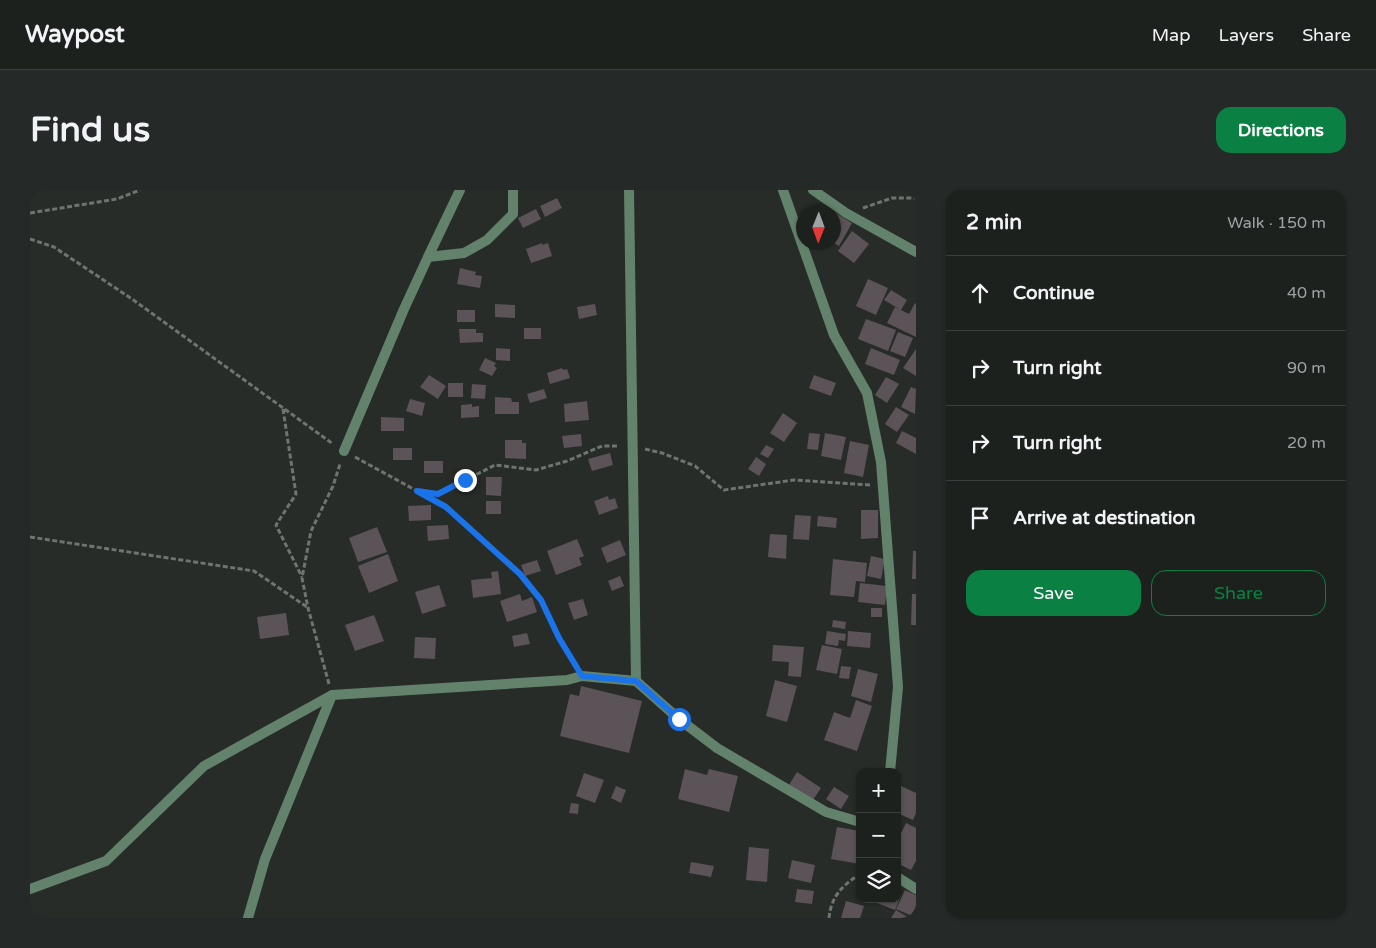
<!DOCTYPE html>
<html lang="en">
<head>
<meta charset="utf-8">
<style>
	:root { --surface:#1d211e; --page:#252927; --text:#f1f3f6; --muted:#a0a3a4; --line:#3b3e3c; --accent:#0b8043 }
	body { margin:0; font-family:"Varela Round",sans-serif; background:var(--page); color:var(--text) }
	.controls { position:absolute; right:15px; bottom:15px; display:grid; overflow:hidden; border-radius:10px; box-shadow:0 1px 4px #0004 }
	.controls button { width:45px; height:45px; display:grid; place-items:center; padding:0; border:0; border-bottom:1px solid var(--line); background:var(--surface); color:var(--text); font:25px sans-serif }
	.compass { position:absolute; left:766px; top:15px; width:45px; height:45px; border-radius:50%; background:var(--surface); box-shadow:0 1px 4px #0004; rotate:181deg }
	.stop { position:absolute; width:15px; height:15px; margin:-11px; border:4px solid #1a73e8; border-radius:50%; background:#fff }
	.stop.end { background:#1a73e8; border-color:#fff; box-shadow:0 1px 5px #0008 }
	.list { margin:0; padding:0; list-style:none }
	h2 { display:flex; justify-content:space-between; align-items:center; height:65px; margin:0; padding:0 20px; font-size:21px }
	h2 small { font-size:16px; font-weight:400; color:var(--muted) }
	.list li { display:grid; grid-template-columns:32px 1fr auto; gap:15px; align-items:center; box-sizing:border-box; height:75px; padding:0 20px; border-top:1px solid var(--line) }
	.list b { display:block; font-size:19px; white-space:nowrap }
	.list em { font-size:16px; font-style:normal; color:var(--muted) }
	.actions { display:flex; gap:10px; padding:15px 20px }
	.actions a { flex:1; padding:11px 0; border:1px solid var(--accent); border-radius:15px; text-align:center; font-size:18px; color:var(--accent) }
	.actions .main { background:var(--accent); color:#fff }
	.icon { flex:none; width:28px; height:28px; fill:none; stroke:currentColor; stroke-width:2; stroke-linecap:round; stroke-linejoin:round }
	.map { position:relative; flex:none; width:886px; height:728px; overflow:hidden; border-radius:15px }
	header { display:flex; align-items:center; gap:30px; box-sizing:border-box; height:70px; padding:0 25px; background:var(--surface); border-bottom:1px solid var(--line) }
	header strong { font-size:24px }
	nav { display:flex; gap:28px; margin-inline-start:auto; font-size:18px }
	.intro { display:flex; align-items:center; justify-content:space-between; box-sizing:border-box; height:120px; padding:0 30px }
	h1 { margin:0; font-size:35px }
	.button { padding:12px 22px; border-radius:15px; background:var(--accent); color:#fff; font-size:18px; font-weight:700 }
	main { display:flex; gap:30px; padding:0 30px }
	aside { flex:1; background:var(--surface); border-radius:15px; box-shadow:0 1px 4px #0004 }
	.map>svg:first-child { display:block }
</style>
</head>
<body>
<header>
<strong>Waypost</strong>
<nav><a>Map</a><a>Layers</a><a>Share</a></nav>
</header>
<div class="intro"><h1>Find us</h1><a class="button">Directions</a></div>
<main>
<div class="map">
<svg width="886" height="728" viewBox="0 0 886 728">
	<rect width="100%" height="100%" fill="#272c28"/>
	<path fill="#5b5357" d="M527 8 532 18 515 27 510 16Z
		M506 19 511 29 493 38 488 28Z
		M804 22 822 33 809 56 804 53Z
		M822 41 839 54 824 73 808 61Z
		M512 53V55L518 53 522 66 501 73 496 59Z
		M430 78 446 82 445 85 452 86 450 98 427 94Z
		M838 89 858 98 846 125 826 116Z
		M861 100 877 110 871 120 854 110Z
		M885 113 886 114V147L857 133 865 117 879 124Z
		M465 114 485 115V128L465 127Z
		M565 114 567 125 549 129 547 117Z
		M427 120H445V132H427Z
		M836 129 866 140 858 161 828 149Z
		M494 138H511V149H494Z
		M429 139H446V143H453V152L430 153Z
		M868 142 883 148 875 167 860 161Z
		M466 158 480 159V171L466 170Z
		M841 158 870 170 864 185 835 174Z
		M886 159V186L873 178Z
		M455 168 466 173 464 176 467 178 462 186 449 180Z
		M532 178 533 180 537 179 540 188 520 194 517 183Z
		M399 185 416 196 408 209 390 197Z
		M784 185 806 193 801 206 779 198Z
		M856 187 869 194 857 213 845 205Z
		M418 193H433V207H418Z
		M442 194 456 195 455 209 441 208Z
		M881 197 886 199 885 224 871 217Z
		M514 199 517 208 500 213 497 204Z
		M465 207 481 208 482 212H489V224H465Z
		M380 209 395 213 392 226 376 221Z
		M557 211 559 230 535 232 534 214Z
		M442 214V217L449 216V227L431 228V215Z
		M866 217 879 225 867 242 855 234Z
		M753 223 767 233 754 252 740 243Z
		M351 227 374 228V241H351Z
		M872 241 886 248V264L866 253Z
		M779 243 790 244 788 260 777 259Z
		M795 243 816 247 811 270 791 266Z
		M551 244 552 256 534 258 532 246Z
		M475 250H492V253H496V269L475 268Z
		M820 251 839 255 833 287 814 283Z
		M736 255 744 259 738 268 730 264Z
		M363 258H382V270H363Z
		M580 263 583 275 562 281 558 269Z
		M726 267 736 274 729 286 718 279Z
		M394 271H413V283H394Z
		M456 287H472L471 306 456 305Z
		M578 306 579 310 585 308 588 318 569 325 564 311Z
		M456 311H471V324H456Z
		M401 315V330L379 331 378 316Z
		M831 320H848V348L831 349Z
		M765 325 781 326 779 350 763 349Z
		M788 326 807 328 806 338 787 336Z
		M418 335 419 349 398 351 397 336Z
		M347 337 357 362 328 372 319 348Z
		M740 344 757 345 756 369 738 367Z
		M547 349 554 366 549 368 552 375 526 385 517 361Z
		M590 350 596 365 577 373 571 358Z
		M883 361H886V389H882Z
		M358 364 368 391 339 403 328 376Z
		M841 366 855 369 851 389 837 386Z
		M803 369 837 373 835 392 826 391 824 407 800 405Z
		M507 370 511 381 495 386 491 375Z
		M468 381 471 404 443 408 441 390 462 388 461 382Z
		M590 386 594 396 582 401 578 391Z
		M830 393 857 396 855 415 828 412Z
		M409 395 416 416 392 424 385 402Z
		M490 404 492 411 502 407 507 422 477 432 470 411Z
		M882 404H886V435H881Z
		M553 409 558 425 544 430 538 413Z
		M841 418H852V427H841Z
		M256 423 259 445 230 449 227 427Z
		M344 425 354 451 325 461 315 435Z
		M803 430 816 432 815 439 802 437Z
		M797 441 816 444 815 451 809 450 808 456 795 454Z
		M818 441 841 443 840 458 817 456Z
		M497 443 500 454 484 457 482 446Z
		M385 447 406 448 405 469 384 468Z
		M743 455 774 457 771 487 758 486 759 472 742 471Z
		M792 455 812 459 807 484 786 480Z
		M811 476 821 477 819 489 809 488Z
		M828 479 848 484 841 512 821 506Z
		M745 490 767 496 757 532 736 526Z
		M551 496 612 511 599 563 530 546 540 504 549 506Z
		M826 510 842 516 827 561 794 550 804 522 820 528Z
		M655 579 677 585 679 579 708 586 699 622 648 609Z
		M767 582 791 598 783 610 759 595Z
		M554 583 574 590 565 613 546 606Z
		M869 595 886 603V623L883 630 867 623V599Z
		M586 596 596 600 591 613 581 608Z
		M804 597 819 606 811 619 796 609Z
		M541 613 549 614 548 624 539 623Z
		M876 633 886 638V671L881 680 867 673V644L870 645Z
		M807 637 830 641V674L801 669Z
		M719 657 739 659 737 692 716 690Z
		M762 670 785 675 781 693 758 688Z
		M661 672 684 676 681 687 659 683Z
		M767 699 784 701 782 714 765 712Z
		M875 700 886 705V718L882 726 866 719Z
		M867 704 871 705 865 720 842 711V709H867Z
		M816 711 834 716 830 728H811Z
		M866 720 879 728H861Z"/>
	<g fill="none" stroke-linecap="round" stroke-linejoin="round">
		<path stroke="#6f7470" stroke-width="3" stroke-dasharray="5 2.5" stroke-linecap="butt" d="M833 18 862 8H886
			M0 23 87 9 110 0
			M0 49 24 57 102 109 303 254
			M253 219 266 304 246 335 272 387
			M615 259 632 263 665 276 694 300 764 290 841 295
			M325 267 387 301 408 304 465 275 506 280 537 271 572 256H589
			M388 302 416 317 490 384 511 410 529 448 546 475
			M0 347 224 381 277 417
			M299 494 278 418 272 388 281 341 303 296 310 274
			M799 728C801 706 813 695 830 684"/>
		<path stroke="#63826b" stroke-width="10" d="M599 0 606 491
			M783 0 816 23 886 62
			M398 67 430 0
			M314 261 374 119 398 67 434 63 457 50 483 24V0
			M867 687 886 699
			M218 728 235 669 302 505"/>
		<path stroke="#63826b" stroke-width="10" d="M753 0 804 145 837 203 851 272 868 497 860 582
			M0 699 76 671 174 576 302 505 537 490 552 486 606 491 649 529 687 558 796 622 830 632"/>
	</g>
	<g fill="none" stroke-linecap="round" stroke-linejoin="round">
		<path stroke="#1a73e8" stroke-width="6" d="M435 290 408 304 387 301 416 317 490 384 511 410 529 448 552 486 606 491 649 529"/>
	</g>
</svg>
<div class="controls">
<button>+</button>
<button>−</button>
<button><svg class="icon" aria-label="layers" viewBox="0 0 24 24"><path d="M12 4l9 5-9 5-9-5zM3 14l9 5 9-5"/></svg></button>
</div>
<svg class="compass" viewBox="-18 -18 36 36"><path d="M0-13l5 13h-10z" fill="#e53935"/><path d="M0 13l5-13h-10z" fill="#a0a3a4"/></svg>
<div class="stop" style="left:649px;top:529px"></div>
<div class="stop end" style="left:435px;top:290px"></div>
</div>
<aside>
<h2>2 min<small>Walk · 150 m</small></h2>
<ul class="list">
<li><svg class="icon" aria-label="ahead" viewBox="0 0 24 24"><path d="M12 20V5M6 11l6-6 6 6"/></svg><div><b>Continue</b></div><em>40 m</em></li>
<li><svg class="icon" aria-label="right" viewBox="0 0 24 24"><path d="M7 20v-9h11M14 6l5 5-5 5"/></svg><div><b>Turn right</b></div><em>90 m</em></li>
<li><svg class="icon" aria-label="right" viewBox="0 0 24 24"><path d="M7 20v-9h11M14 6l5 5-5 5"/></svg><div><b>Turn right</b></div><em>20 m</em></li>
<li><svg class="icon" aria-label="arrive" viewBox="0 0 24 24"><path d="M6 21V4h12l-3 4 3 4H6"/></svg><div><b>Arrive at destination</b></div></li>
</ul>
<div class="actions"><a class="main">Save</a><a>Share</a></div>
</aside>
</main>
</body>
</html>
